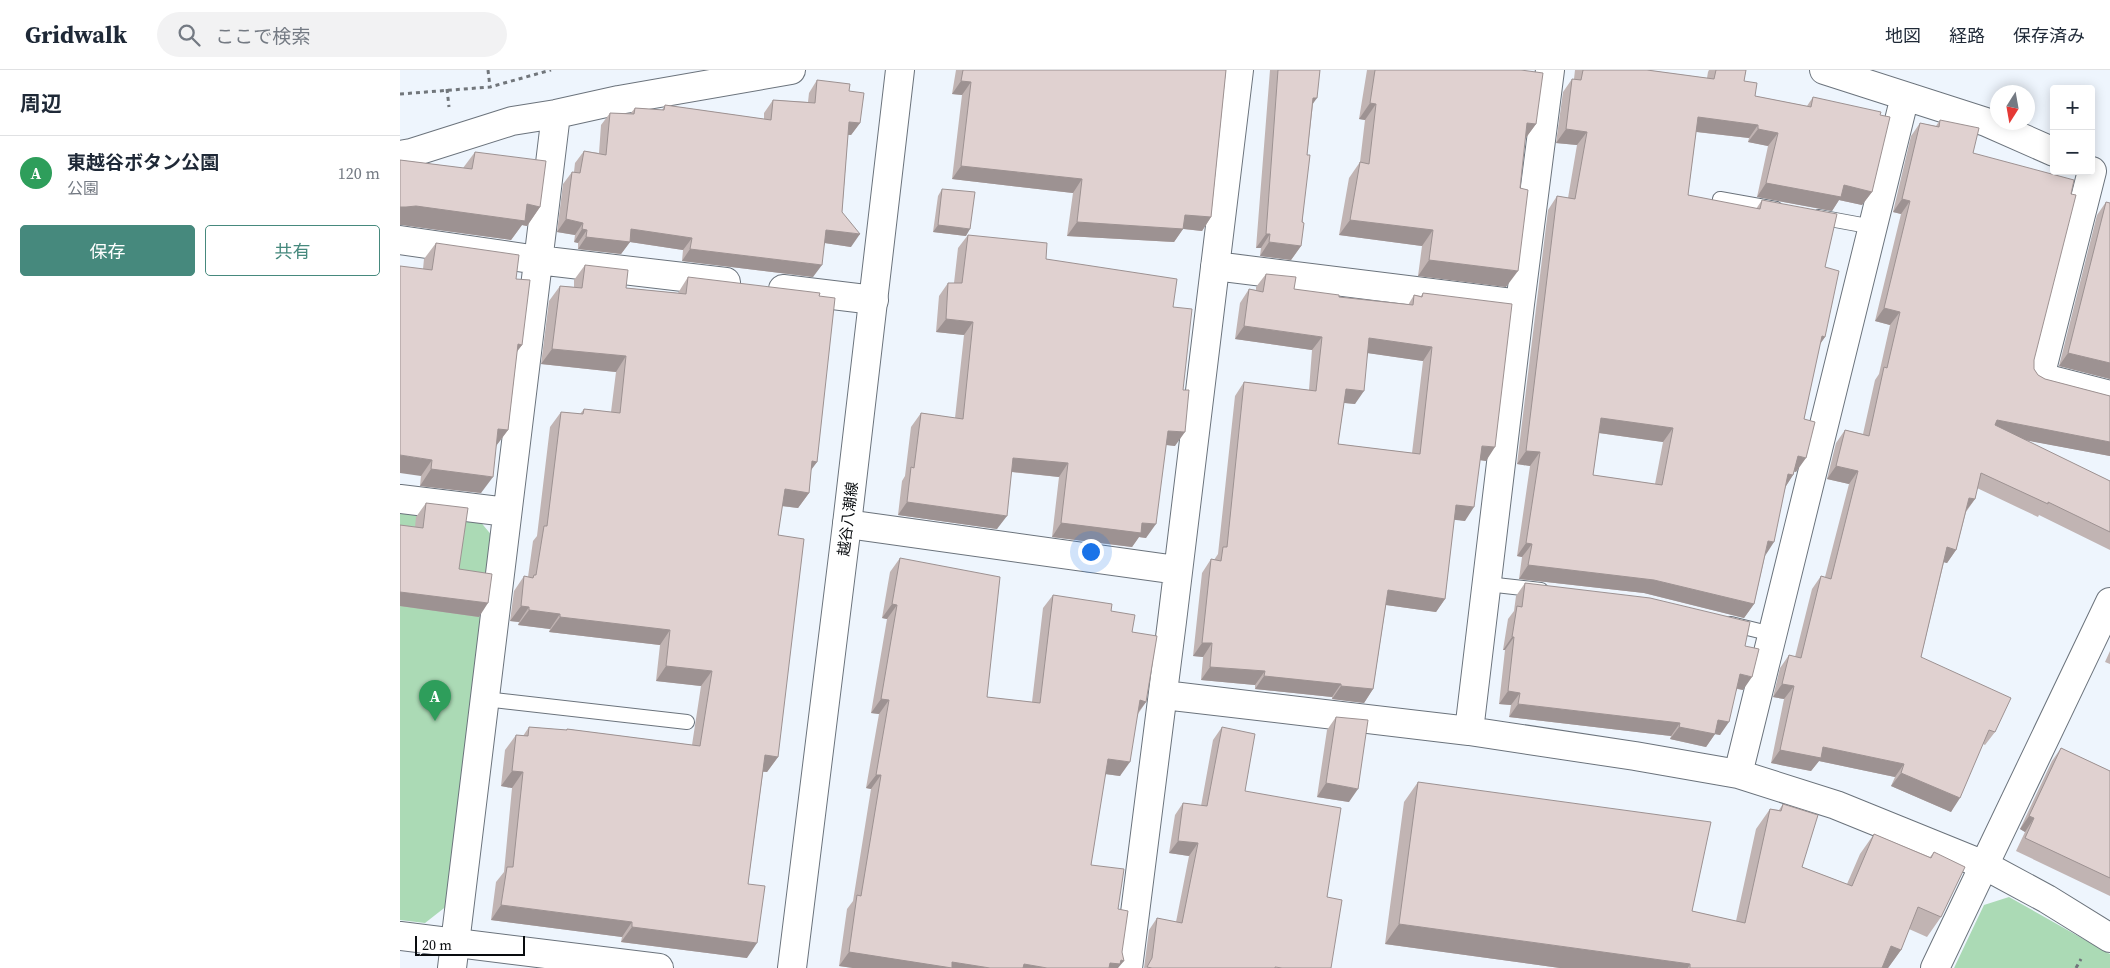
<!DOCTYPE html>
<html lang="ja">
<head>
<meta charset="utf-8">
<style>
	:root { --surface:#fff; --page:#f2f2f3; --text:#1f2937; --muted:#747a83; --line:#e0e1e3; --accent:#46897d }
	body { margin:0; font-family:"Source Serif 4","Noto Sans JP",serif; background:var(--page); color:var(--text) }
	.controls { position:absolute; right:15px; top:15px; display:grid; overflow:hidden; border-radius:5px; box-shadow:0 2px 12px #0003 }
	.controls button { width:45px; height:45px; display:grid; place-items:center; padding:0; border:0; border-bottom:1px solid var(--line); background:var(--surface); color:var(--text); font:25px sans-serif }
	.compass { position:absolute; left:1590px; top:15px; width:45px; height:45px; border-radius:50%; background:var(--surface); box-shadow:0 2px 12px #0003; rotate:191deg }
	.scale { position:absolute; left:15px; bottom:12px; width:110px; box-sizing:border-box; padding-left:5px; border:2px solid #090c0f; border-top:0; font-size:14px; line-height:18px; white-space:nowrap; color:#090c0f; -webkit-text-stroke:4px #fff; paint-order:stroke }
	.you { position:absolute; left:690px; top:481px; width:18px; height:18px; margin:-12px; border:4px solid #fff; border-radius:50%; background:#1a73e8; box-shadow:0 0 0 8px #1a73e833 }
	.badge { display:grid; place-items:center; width:32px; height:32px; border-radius:50%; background:var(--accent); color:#fff; font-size:16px; font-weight:700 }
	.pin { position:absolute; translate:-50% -41px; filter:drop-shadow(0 1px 2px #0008) }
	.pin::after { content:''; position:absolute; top:26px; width:18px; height:15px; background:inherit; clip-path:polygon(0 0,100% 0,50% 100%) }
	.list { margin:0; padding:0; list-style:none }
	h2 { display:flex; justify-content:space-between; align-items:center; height:65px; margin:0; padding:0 20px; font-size:21px }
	h2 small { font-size:16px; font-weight:400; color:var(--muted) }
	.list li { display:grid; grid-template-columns:32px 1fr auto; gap:15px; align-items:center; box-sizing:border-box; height:75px; padding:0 20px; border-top:1px solid var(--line) }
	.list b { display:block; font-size:19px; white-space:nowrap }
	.list p { margin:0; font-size:16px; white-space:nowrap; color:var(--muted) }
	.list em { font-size:16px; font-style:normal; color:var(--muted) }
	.actions { display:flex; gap:10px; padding:15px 20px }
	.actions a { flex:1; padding:11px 0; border:1px solid var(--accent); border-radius:5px; text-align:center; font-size:18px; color:var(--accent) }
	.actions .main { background:var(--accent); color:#fff }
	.icon { flex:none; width:28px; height:28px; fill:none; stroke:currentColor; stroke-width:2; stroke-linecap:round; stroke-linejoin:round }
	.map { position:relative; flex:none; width:1710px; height:898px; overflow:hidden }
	header { display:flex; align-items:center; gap:30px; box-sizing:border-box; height:70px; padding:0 25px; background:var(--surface); border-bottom:1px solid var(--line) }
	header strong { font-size:24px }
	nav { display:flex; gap:28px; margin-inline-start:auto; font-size:18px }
	.search { width:350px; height:45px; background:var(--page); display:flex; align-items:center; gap:12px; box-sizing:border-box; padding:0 18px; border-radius:28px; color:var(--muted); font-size:19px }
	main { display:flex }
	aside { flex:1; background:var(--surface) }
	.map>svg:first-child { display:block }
</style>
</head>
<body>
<header>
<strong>Gridwalk</strong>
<div class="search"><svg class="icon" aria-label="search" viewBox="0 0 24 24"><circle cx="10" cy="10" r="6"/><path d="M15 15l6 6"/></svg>ここで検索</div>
<nav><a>地図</a><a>経路</a><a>保存済み</a></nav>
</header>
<main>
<aside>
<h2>周辺<small></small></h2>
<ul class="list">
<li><span class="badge" style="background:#2e9e5b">A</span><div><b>東越谷ボタン公園</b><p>公園</p></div><em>120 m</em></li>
</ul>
<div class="actions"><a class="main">保存</a><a>共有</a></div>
</aside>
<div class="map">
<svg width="1710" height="898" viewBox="0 0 1710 898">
	<rect width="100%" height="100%" fill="#eef5fd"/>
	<path fill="#abdab5" d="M0 441 79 450 93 467 48 835 25 853 0 850Z
		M1609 827 1710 884V898H1554L1584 835Z"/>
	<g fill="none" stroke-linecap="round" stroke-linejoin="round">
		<g stroke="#6b737c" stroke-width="16">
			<path id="service" d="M1320 129 1376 139
				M1419 147 1473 157
				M1087 514 1141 520
				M1331 554 1372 564
				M85 629 287 652"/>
		</g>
		<g stroke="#6b737c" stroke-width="30">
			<path id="minor" d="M1424 0 1586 52 1654 82
				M0 85 11 83 112 51 156 44 219 30 391 0
				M1692 101 1640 307 1710 325
				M0 170 138 190 326 212
				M815 196 1120 234
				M383 219 474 230
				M0 429 107 442
				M447 454 777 500
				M764 625 1069 661 1235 686 1338 704 1436 735 1584 795 1647 829 1710 868
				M1069 661 1120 234 1150 0
				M1338 704 1505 26
				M52 898 156 44
				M728 898C767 599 803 299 839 0
				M1535 898 1710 532"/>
		</g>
		<g stroke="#6b737c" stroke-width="30">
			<path id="tertiary" d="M0 866 259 898"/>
		</g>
		<g stroke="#6b737c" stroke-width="30">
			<path id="secondary" d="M392 898 447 454 500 0"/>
		</g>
		<path stroke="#71767b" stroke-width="3" stroke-dasharray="4 4" stroke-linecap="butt" d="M88 0 90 17
			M47 19 49 37
			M0 24 90 17 151 0
			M1676 898 1681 889"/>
		<use href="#service" stroke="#fff" stroke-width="14"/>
		<use href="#minor" stroke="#fff" stroke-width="28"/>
		<use href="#tertiary" stroke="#fff" stroke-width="28"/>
		<use href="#secondary" stroke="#fff" stroke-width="28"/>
	</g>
	<path fill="#c1b4b3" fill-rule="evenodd" d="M556 0H826L811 147 802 161 783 159 774 172 667 166 673 123 552 109 562 25 552 24Z
		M870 0H920L913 34 907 85 901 176 891 190 860 186 861 178H856Z
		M967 0H1121L1136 54 1125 69 1106 217 1018 206 1022 176 939 165 949 108 960 92 965 50 959 49Z
		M1175 0H1247L1307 8 1308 2 1309 0H1346L1344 11 1355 26 1407 36 1413 27 1472 122 1462 135 1439 130 1432 141 1357 127 1368 76 1348 72 1349 68 1296 62 1288 125 1356 139 1362 130 1425 197V267L1420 274 1404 349 1396 402 1394 401 1393 405 1386 416 1365 486 1354 534 1344 548 1244 523 1119 509 1122 487 1117 486 1130 396 1117 394 1148 140 1157 126 1168 128 1177 75 1156 73 1163 22 1172 9H1174ZM1199 363 1263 372 1255 414 1193 405Z
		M417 10 449 21 460 53 451 65H448L442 142 451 177 425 173 413 207 282 191 283 180 230 172 221 184 178 179V173L174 172 175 165 157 162 163 114 172 102H174L175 93 184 81 199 83 201 55 210 43 230 44 235 38 262 40 265 35 364 49V43L373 30 408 32 409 23Z
		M1540 50 1573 83 1634 290V299L1638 305 1645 309 1710 326V386L1625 370 1710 411V480L1639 445 1638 447 1577 418 1575 429 1566 442 1556 480 1547 493 1544 492 1521 587 1595 662 1585 675 1583 674 1551 742 1491 716 1495 707 1419 691 1411 701 1371 693 1384 629 1373 627 1380 598 1389 585 1395 587 1412 519 1421 506 1425 507 1449 414 1427 409 1436 373 1445 360 1463 364 1475 310 1479 304 1490 255 1475 251 1501 144 1493 142 1511 66 1520 53 1536 56Z
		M75 82 140 137 127 156 122 155 111 170 2 155H0V90L63 98Z
		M542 119 566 166 533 162 538 126Z
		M1706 132 1710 309 1659 296 1697 145Z
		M568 165 646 189 773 237 775 376 766 375 746 468 739 467 732 477 652 467 659 407 611 402 597 459 498 445 502 411 505 406 511 357 521 343 555 348 564 265 536 262 539 226 548 213H554L558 178Z
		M36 173 116 209 122 275 117 281 108 360 96 376 81 423 20 416 21 406 23 199 24 189Z
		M185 195 226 218 278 223 288 207 417 392 411 399 409 423 398 438 382 436 378 465V687L367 702H363L348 814 347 888 221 872 222 867 91 850 96 812 104 802 112 718 101 716 105 680 116 665 123 666 129 657 166 660 167 659 292 675 301 616 256 611 260 575 149 562 150 559 118 555 119 552 110 551 114 521 124 506 128 507 133 471 137 466 150 357 161 342 180 344 184 339 211 342 216 302 141 294 149 231 160 216 174 217V210Z
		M866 204 894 219 939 227 1008 235 1014 225 1021 226 1023 223 1086 391 1080 390 1065 451 1054 449 1045 529 1036 542 986 535 973 619 964 633 932 629V627L855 619V615L801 610 803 587 793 586 802 503 811 489 814 490 818 484 835 326 844 312 909 320 912 280 835 269 840 233 849 219 856 220V217ZM968 283 1023 291 1012 383 938 374 944 333 955 334Z
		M26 433 59 499 79 547 0 536V455L15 457 16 447Z
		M500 488 587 627 632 632 643 538 653 525 711 541 732 562 746 632 738 644 720 706 705 704 691 795 718 839V898H453L439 896 447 839 453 831 471 719 466 718 479 644 471 643 487 549 482 548 490 502Z
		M1125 513 1345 576 1343 620 1337 619 1320 665 1315 664 1306 677 1270 669 1271 666 1109 647 1111 635 1099 634 1105 580H1103L1108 549 1114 541 1116 526Z
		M1710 581V594L1705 592Z
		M936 647 949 732 917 727 927 660Z
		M822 657 845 721 927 827 931 898H744L749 860 757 848 776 852 789 786 769 783 775 745 783 733 801 736 813 670Z
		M1661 678 1710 701V826L1616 781 1625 762 1620 759 1652 691Z
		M1018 712 1292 841 1336 851 1356 759 1370 739 1379 740 1383 734 1402 797 1447 814 1460 784 1474 764 1530 787 1534 782 1541 847 1527 867 1509 859 1501 880 1488 898H1160L985 874 1004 732Z"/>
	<path fill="#9d9292" d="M561 11 571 12 562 25 552 24Z
		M913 28H917L907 42Z
		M970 33 976 34 965 50 959 49Z
		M1298 47 1358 55 1349 68 1289 61Z
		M449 52 460 53 451 65 441 64Z
		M1127 53 1136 54 1125 69Z
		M1166 59 1187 62 1177 75 1156 73Z
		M1358 59 1378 63 1368 76 1348 72Z
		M561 96 682 109 673 123 552 109Z
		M1366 113 1444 115 1472 122 1462 135 1439 130 1432 141 1357 127Z
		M1502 129 1510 131 1501 144 1493 142Z
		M127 134 140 137 127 156 122 155 111 170 2 155H0V137L16 136Z
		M785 145 811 147 802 161 776 158Z
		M166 149 183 153 175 165 157 162Z
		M950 150 1033 160 1022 176 939 165Z
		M677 152 783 159 774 172 667 166Z
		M538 155 570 159 566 166 533 162Z
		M182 159 187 160 178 173 174 172Z
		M231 159 292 168 283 180 230 172 221 184 178 179 186 167Z
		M426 160 460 164 451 177 418 172Z
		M866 164H870L861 178H856Z
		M869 172 901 176 891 190 860 186Z
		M290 179 422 195 413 207 282 191Z
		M1029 190 1118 201 1106 217 1018 206Z
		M1484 238 1500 242 1490 255 1475 251Z
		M546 249 573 252 564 265 536 262Z
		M844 256 922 267 912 280 835 269Z
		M1422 266 1425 267 1415 281Z
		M969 268 1032 277 1023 291 960 282Z
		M118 274 122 275 110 291Z
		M152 279 226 286 216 302 141 294Z
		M1668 283 1710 293V309L1659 296Z
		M946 319 964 321 955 334 936 332Z
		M1201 348 1273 358 1263 372 1192 362Z
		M1597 350 1710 372V386L1587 363Z
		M98 359 108 360 96 376Z
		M768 361 785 362 775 376 759 374Z
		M1082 376 1095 377 1086 391 1072 389Z
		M1126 381 1140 382 1130 396 1117 394Z
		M0 385 32 390 21 406 0 403Z
		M1398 386 1406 388 1396 402 1388 400Z
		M613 388 668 393 659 407 604 401Z
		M412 391 417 392 406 407Z
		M1436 396 1458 401 1449 414 1427 409Z
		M31 399 93 407 81 423 20 416Z
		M1388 404 1393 405 1384 419Z
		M385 419 409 423 398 438 374 435Z
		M1569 428 1575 429 1565 442Z
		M507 432 607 446 597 459 498 445Z
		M1056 435 1074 437 1065 451 1047 449Z
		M661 453H742L756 454 746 468 739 467 732 477 652 467Z
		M1368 471 1374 472 1365 486Z
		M1126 473 1132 474 1122 487 1117 486Z
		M1547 477 1556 480 1547 493 1538 491Z
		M1128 495 1254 510 1354 534 1344 548 1244 523 1119 509Z
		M988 520 1045 529 1036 542 979 534Z
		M0 522 88 533 79 547 0 536Z
		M492 534 497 535 487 549 482 548Z
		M121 536 129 537 119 552 110 551Z
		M129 540 160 544 150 559 118 555Z
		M160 547 270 560 260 575 149 562Z
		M1112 567H1114L1105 580H1103Z
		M802 573H812L803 587 793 586Z
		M266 596 312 601 301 616 256 611Z
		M810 597 865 601 855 615 801 610Z
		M1340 604 1352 607 1343 620 1331 617Z
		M864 606 941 614 932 627 855 619Z
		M1382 614 1394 616 1384 629 1373 627Z
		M941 616 973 619 964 633 932 629Z
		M1108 621 1120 623 1111 635 1099 634Z
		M481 629 489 630 479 644 471 643Z
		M740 630 746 632 736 645Z
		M1118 634 1280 653 1271 666 1109 647Z
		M1318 650 1329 652 1320 665 1309 663Z
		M1279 657 1315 664 1306 677 1270 669Z
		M1423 677 1504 694 1495 707 1419 691 1411 701 1371 693 1380 680Z
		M365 685 378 687 367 702 354 700Z
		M708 689 730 692 720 706 698 703Z
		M112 701 123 702 112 718 101 716Z
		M1501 703 1560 728 1551 742 1491 716Z
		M476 705H481L471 719 466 718Z
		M926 713 958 719 949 732 917 727Z
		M1629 746 1634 748 1625 762 1620 759Z
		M778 771 798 773 789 786 769 783Z
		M101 835 232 852 222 867 91 850Z
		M999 854 1290 894 1288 898H1160L985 874Z
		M232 857 357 873 347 888 221 872Z
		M1491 876 1501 880 1488 898H1482Z
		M449 882 552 892 590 898H453L439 896Z
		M721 890 724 891 718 898H706L710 893Z
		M624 894 647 898H621Z"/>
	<path fill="#e0d1d0" stroke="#9d9292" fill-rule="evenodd" d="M563 0H826L811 147 785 145 783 159 677 152 682 109 561 96 571 12 561 11Z
		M878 0H920L917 28H913L907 85H910L902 152 904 153 901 176 869 172 870 164H866Z
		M975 0H1121L1143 3 1136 54 1127 53 1120 118 1128 120 1118 201 1029 190 1033 160 950 150 960 92 969 94 976 34 970 33Z
		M1183 0H1247L1314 9 1316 0H1346L1344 11 1357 13 1355 26 1411 37 1413 27 1481 42 1480 45 1490 47 1472 122 1444 115 1441 127 1366 113 1378 63 1358 59V55L1298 47 1288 125 1360 139 1362 130 1437 144 1425 197 1439 201 1425 267 1422 266 1404 349 1415 352 1406 388 1398 386 1393 405 1388 404 1374 472 1368 471 1354 534 1254 510 1128 495 1132 474 1126 473 1140 382 1126 381 1157 126 1175 129 1187 62 1166 59 1172 9 1181 10ZM1201 348 1273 358 1262 415 1193 405Z
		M417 10 450 14 449 21 464 23 460 53 449 52 442 142 460 164 426 160 422 195 290 179 292 168 231 159 230 172 186 167 187 160 182 159 183 153 166 149 172 102 180 103 184 81 206 85 210 43 234 44 235 38 264 40 265 35 371 50 373 30 415 33Z
		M1540 50 1579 58 1573 83 1674 110 1671 124 1676 125 1634 290V299L1638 305 1645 309 1710 326V372L1597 350 1595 355 1710 411V462L1648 432V434L1581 403 1575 429 1569 428 1556 480 1547 477 1521 587 1611 628 1595 662 1589 660 1560 728 1501 703 1504 694 1423 677 1421 688 1380 680 1394 616 1382 614 1389 585 1401 588 1421 506 1431 509 1458 401 1436 396 1445 360 1469 366 1484 297 1487 298 1500 242 1484 238 1510 131 1502 129 1520 53 1539 57Z
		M75 82 146 91 140 137 127 134 125 151 16 136 6 137H0V90L72 99Z
		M542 119 575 122 570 159 538 155Z
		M1706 132 1710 133V293L1668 283Z
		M568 165 647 173 646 189 777 209 773 237 792 239 783 320H789L785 362 768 361 756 454 742 453 741 463 661 453 668 393 613 388 607 446 507 432 511 397 514 398 521 343 563 349 573 252 546 249 548 213H562Z
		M36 173 119 185 116 209 130 210 122 275 118 274 108 360 98 359 93 407 31 399 32 390 0 385V196L32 200Z
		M185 195 228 200 226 218 286 224 288 207 420 223 419 226 435 228 417 392 412 391 409 423 385 419 378 465 404 469 378 687 365 685 348 814 365 816 357 873 232 857V852L101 835 107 797H113L123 702 112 701 116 665 128 666 129 657 167 660V659L300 676 312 601 266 596 270 560 160 547V544L129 540V537L121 536 124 506 133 508 134 505H136L144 456H147L161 342 183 344 184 339 220 343 226 286 152 279 160 216 182 218Z
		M866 204 896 207 894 219 939 225V227L1013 235 1014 225 1022 227 1023 223 1112 234 1095 377 1082 376 1074 437 1056 435 1045 529 988 520 973 619 941 616V614L864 606 865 601 810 597 812 573H802L811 489 821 491 823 477H827L844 312 916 321 922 267 844 256 849 219 863 222ZM969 268 1032 277 1020 384 938 374 946 319 964 321Z
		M26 433 68 438 59 499 92 504 88 533 0 522V455L23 458Z
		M500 488 600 507 587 627 640 633 653 525 712 534 711 541 735 545 732 562 757 566 746 632 740 630 730 692 708 689 691 795 724 799 718 839 728 841 722 882 724 891 721 890 720 894 710 893 709 898H647L624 894 623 898H590L552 892V898L449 882 457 825 461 826 481 705H476L489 630 481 629 497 535 492 534Z
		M1125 513 1250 528 1350 552 1345 576 1359 579 1352 607 1340 604 1329 652 1318 650 1315 664 1279 657 1280 653 1118 634 1120 623 1108 621 1114 567H1112L1117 536 1122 537Z
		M936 647 968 650 958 719 926 713Z
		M822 657 855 664 845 721 941 738 927 827 942 830 931 898H882L875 897V898H752L747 897 752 888 757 848 782 853 798 773 778 771 783 733 807 736Z
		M1661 678 1710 701V808L1625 768 1634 748 1629 746Z
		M1018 712 1311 752 1292 841 1345 853 1370 739 1381 741 1383 734 1418 745 1402 797 1452 816 1474 764 1531 788 1534 782 1565 797 1541 847 1518 837 1501 880 1491 876 1482 898H1290V894L999 854Z"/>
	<g text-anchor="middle" stroke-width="4" stroke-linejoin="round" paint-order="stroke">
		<g font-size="15" fill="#090c0f" stroke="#fff">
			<text transform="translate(448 449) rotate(-83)" y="5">越谷八潮線</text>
		</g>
	</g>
</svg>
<div class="controls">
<button>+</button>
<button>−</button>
</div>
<svg class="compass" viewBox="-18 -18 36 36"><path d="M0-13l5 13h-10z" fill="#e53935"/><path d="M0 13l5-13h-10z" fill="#747a83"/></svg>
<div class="scale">20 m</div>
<div class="you"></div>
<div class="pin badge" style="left:35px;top:651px;background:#2e9e5b">A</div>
</div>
</main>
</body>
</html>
